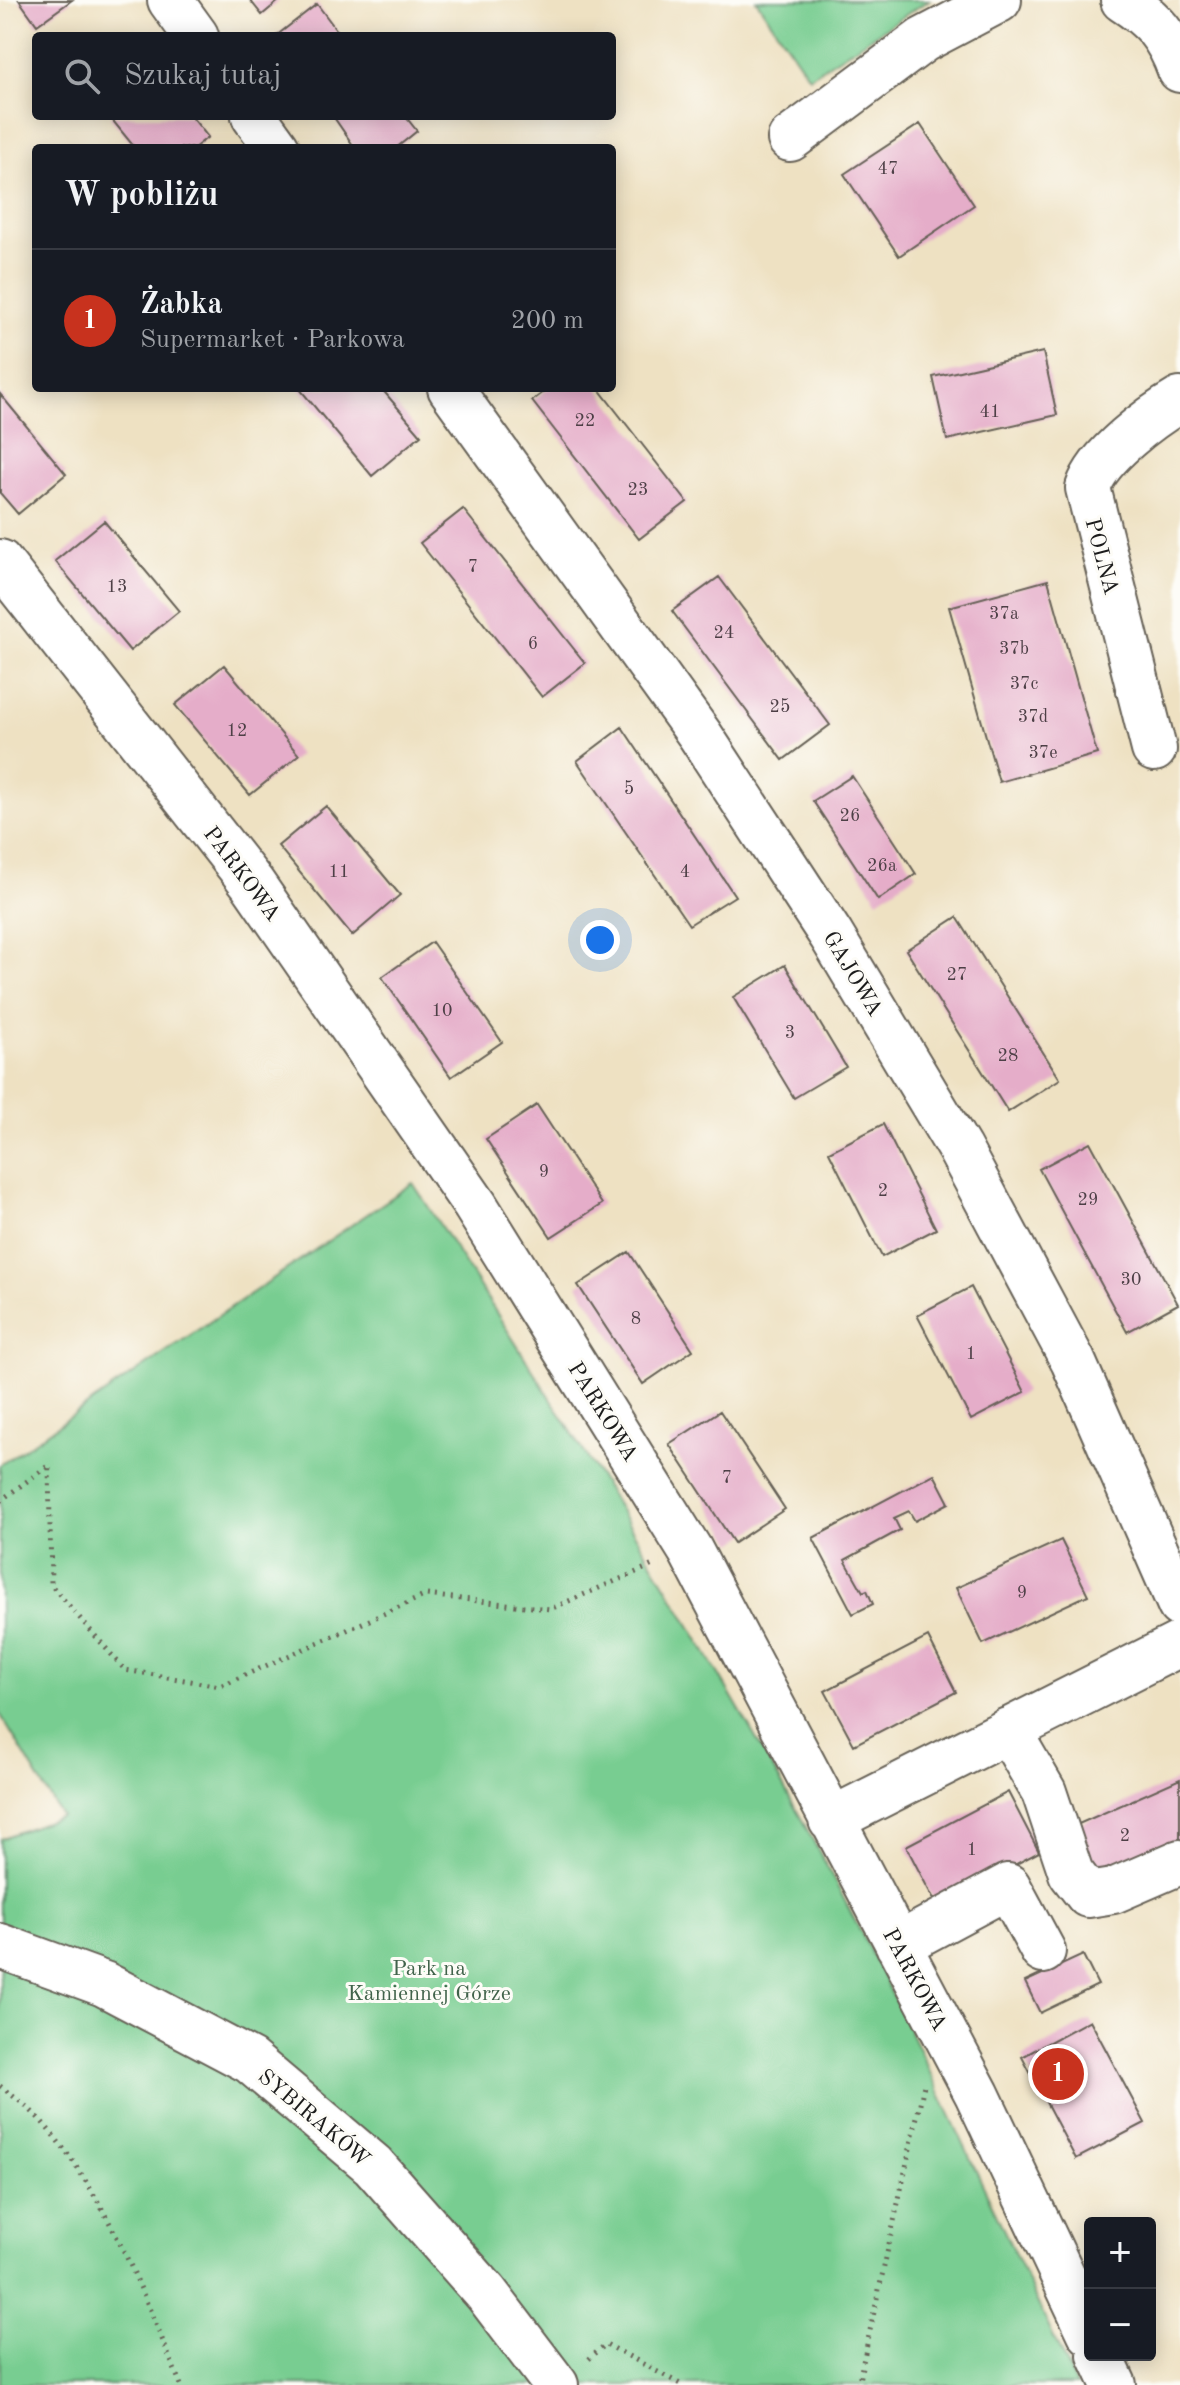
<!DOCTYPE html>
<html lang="pl">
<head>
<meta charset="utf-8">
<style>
	:root { --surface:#171b24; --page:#20242c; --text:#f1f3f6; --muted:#9ea1a6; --line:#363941; --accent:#c8321e }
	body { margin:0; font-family:"Old Standard TT",serif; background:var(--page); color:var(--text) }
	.controls { position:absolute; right:24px; bottom:24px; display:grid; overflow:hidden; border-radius:8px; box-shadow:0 4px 20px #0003 }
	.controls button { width:72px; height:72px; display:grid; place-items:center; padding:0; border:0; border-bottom:2px solid var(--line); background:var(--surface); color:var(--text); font:40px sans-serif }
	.you { position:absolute; left:600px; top:940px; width:28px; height:28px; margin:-20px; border:6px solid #fff; border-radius:50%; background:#1a73e8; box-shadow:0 0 0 12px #1a73e833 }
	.badge { display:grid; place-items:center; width:52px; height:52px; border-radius:50%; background:var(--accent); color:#fff; font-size:26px; font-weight:700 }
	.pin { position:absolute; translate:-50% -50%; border:4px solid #fff; box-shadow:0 2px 8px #0006 }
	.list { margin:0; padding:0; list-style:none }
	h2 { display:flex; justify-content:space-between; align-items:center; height:104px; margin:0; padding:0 32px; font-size:34px }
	h2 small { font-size:26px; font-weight:400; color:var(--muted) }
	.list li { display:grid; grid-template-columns:52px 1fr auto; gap:24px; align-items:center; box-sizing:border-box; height:144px; padding:0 32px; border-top:2px solid var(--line) }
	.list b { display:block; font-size:30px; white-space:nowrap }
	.list p { margin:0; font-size:26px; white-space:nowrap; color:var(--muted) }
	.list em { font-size:26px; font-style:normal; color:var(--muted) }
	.icon { flex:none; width:44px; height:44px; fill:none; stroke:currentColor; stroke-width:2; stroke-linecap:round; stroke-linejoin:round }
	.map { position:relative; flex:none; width:1180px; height:2385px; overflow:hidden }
	.search { position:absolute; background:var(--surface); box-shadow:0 4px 20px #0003; left:32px; top:32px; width:584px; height:88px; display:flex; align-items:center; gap:20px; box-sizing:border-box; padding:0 28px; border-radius:8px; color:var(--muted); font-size:30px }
	.panel { position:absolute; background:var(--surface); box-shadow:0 4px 20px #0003; left:32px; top:144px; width:584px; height:248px; border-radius:8px }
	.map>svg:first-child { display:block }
</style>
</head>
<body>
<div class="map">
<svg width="1180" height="2385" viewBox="0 0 1180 2385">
	<rect width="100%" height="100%" fill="#fdfcf7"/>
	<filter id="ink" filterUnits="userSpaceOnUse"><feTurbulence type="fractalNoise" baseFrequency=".0125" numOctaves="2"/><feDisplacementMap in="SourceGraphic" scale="16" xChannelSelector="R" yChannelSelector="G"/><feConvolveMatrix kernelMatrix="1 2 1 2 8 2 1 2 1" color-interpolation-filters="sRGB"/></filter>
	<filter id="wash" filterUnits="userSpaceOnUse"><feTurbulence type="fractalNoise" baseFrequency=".006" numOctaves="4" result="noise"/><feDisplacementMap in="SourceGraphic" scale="32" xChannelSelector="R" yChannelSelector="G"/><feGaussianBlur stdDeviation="1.8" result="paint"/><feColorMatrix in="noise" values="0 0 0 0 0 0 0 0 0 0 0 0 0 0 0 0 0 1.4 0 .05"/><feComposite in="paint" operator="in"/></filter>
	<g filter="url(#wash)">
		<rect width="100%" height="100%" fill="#eee1c2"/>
		<path fill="#78cd91" stroke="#4a7456" stroke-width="2" d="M756 0H929L809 77Z
			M413 1183C548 1392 681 1602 802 1820 902 2003 987 2196 1076 2385H0V1839L61 1816 0 1714V1465Z"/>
		<g id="blocks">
			<path fill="#e5adc9" d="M19 0H72L37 25Z
				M250 0H280L262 15Z
				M317 4 341 36H276Z
				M109 116H191L208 137 194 148H135Z
				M333 116H405L417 131 396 148H355Z
				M920 124 974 205 899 256 844 174Z
				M1043 352 1057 415 947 440 933 377Z
				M299 388H381L421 435 372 476Z
				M549 388H598L687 502 639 539 532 401Z
				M0 394 66 474 18 514 0 493Z
				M463 509 585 663 542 697 420 543Z
				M104 521 179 611 130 651 55 561Z
				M719 577 830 725 783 760 672 611Z
				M1048 580 1097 754 999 782 949 607Z
				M224 665 299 755 250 795 175 705Z
				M622 727 735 896 689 925 577 761Z
				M852 776 916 874 878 900 813 801Z
				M326 806 400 895 352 936 278 846Z
				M957 917 1060 1079 1008 1112 906 950Z
				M432 942 502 1042 451 1077 382 977Z
				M785 965 846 1067 794 1098 733 997Z
				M537 1105 602 1204 551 1237 486 1139Z
				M883 1124 936 1229 882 1257 829 1152Z
				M1090 1142 1178 1304 1127 1332 1039 1169Z
				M629 1252 693 1350 643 1384 578 1285Z
				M971 1287 1025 1392 971 1420 917 1315Z
				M720 1411 785 1509 734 1543 669 1444Z
				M934 1474 949 1503 915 1521 909 1511 894 1518 900 1530 845 1560 863 1592 867 1590 873 1604 853 1614 813 1538Z
				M1061 1540 1088 1595 983 1644 956 1588Z
				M928 1637 956 1692 854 1745 825 1691Z
				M1180 1779V1841L1098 1878 1074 1826Z
				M1008 1792 1039 1852 937 1906 906 1846Z
				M1083 1955 1098 1985 1040 2013 1025 1982Z
				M1090 2020 1145 2123 1076 2159 1022 2057Z"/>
		</g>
	</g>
	<g filter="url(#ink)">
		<use href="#blocks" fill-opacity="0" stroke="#666156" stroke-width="2"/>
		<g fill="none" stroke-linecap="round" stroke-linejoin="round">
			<g stroke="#666156" stroke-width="48">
				<path id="minor" d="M170 0 196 36
					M1123 0C1153 19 1168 36 1180 70
					M254 116 277 148
					M790 139 923 40 999 0
					M450 388 700 735 831 935 959 1148 1073 1361 1180 1605
					M0 562 252 883 475 1205 690 1550 977 2094 1090 2333
					M1154 749 1088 488C1098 456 1151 417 1180 400
					M1008 1730 1044 1792 1071 1873 1088 1895 1113 1891 1180 1862
					M831 1820 1180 1644
					M898 1945 1008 1886 1043 1951
					M0 1946 104 1984 250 2061 373 2165 486 2293 556 2385
					M1100 2355 1114 2385"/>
			</g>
			<path stroke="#666156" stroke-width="5" stroke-dasharray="2 6" stroke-linecap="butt" d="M0 1501 49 1465 51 1585 125 1670 220 1686 426 1595 550 1609 653 1565
				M0 2086C14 2097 30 2108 42 2122 108 2197 143 2294 181 2385
				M589 2359 606 2344 682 2385
				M858 2385 924 2085"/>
			<use href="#minor" stroke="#fff" stroke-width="44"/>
		</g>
	</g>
	<g text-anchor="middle" stroke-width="6" stroke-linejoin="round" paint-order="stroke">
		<g font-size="18" fill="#4e4047">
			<text x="888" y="174">47</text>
			<text x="990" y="417">41</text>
			<text x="585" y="426">22</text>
			<text x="638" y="495">23</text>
			<text x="473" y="572">7</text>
			<text x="117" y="592">13</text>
			<text x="1004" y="619">37a</text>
			<text x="724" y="638">24</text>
			<text x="533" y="649">6</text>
			<text x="1014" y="654">37b</text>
			<text x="1024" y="689">37c</text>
			<text x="780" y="712">25</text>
			<text x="1033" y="722">37d</text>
			<text x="237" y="736">12</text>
			<text x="1043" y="758">37e</text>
			<text x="629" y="794">5</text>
			<text x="850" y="821">26</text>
			<text x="882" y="871">26a</text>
			<text x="339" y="877">11</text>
			<text x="685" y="877">4</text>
			<text x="957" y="980">27</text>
			<text x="442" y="1016">10</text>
			<text x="790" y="1038">3</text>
			<text x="1008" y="1061">28</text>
			<text x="544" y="1177">9</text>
			<text x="883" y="1196">2</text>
			<text x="1088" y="1205">29</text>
			<text x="1131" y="1285">30</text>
			<text x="636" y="1324">8</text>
			<text x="971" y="1359">1</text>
			<text x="727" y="1483">7</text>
			<text x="1022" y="1598">9</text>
			<text x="1125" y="1841">2</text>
			<text x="972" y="1855">1</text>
		</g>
		<g font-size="22" fill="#1c1c1c" stroke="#fdfcf7">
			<text transform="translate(1103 556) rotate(75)" y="8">POLNA</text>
			<text transform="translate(243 873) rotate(53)" y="8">PARKOWA</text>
			<text transform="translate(854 973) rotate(59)" y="8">GAJOWA</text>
			<text transform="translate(604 1411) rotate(58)" y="8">PARKOWA</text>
			<text transform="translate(916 1979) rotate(62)" y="8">PARKOWA</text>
			<text transform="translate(315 2117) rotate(40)" y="8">SYBIRAKÓW</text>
		</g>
		<g font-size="22" fill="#41634b" stroke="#fdfcf7">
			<text x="429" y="1975">Park na<tspan x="429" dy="25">Kamiennej Górze</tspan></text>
		</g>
	</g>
</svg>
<div class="controls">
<button>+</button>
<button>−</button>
</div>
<div class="you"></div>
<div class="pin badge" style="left:1058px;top:2074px">1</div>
<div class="search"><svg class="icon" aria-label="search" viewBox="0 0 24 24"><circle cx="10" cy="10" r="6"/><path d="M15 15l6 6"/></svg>Szukaj tutaj</div>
<section class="panel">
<h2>W pobliżu<small></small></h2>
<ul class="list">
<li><span class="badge">1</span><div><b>Żabka</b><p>Supermarket · Parkowa</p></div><em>200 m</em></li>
</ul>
</section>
</div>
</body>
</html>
